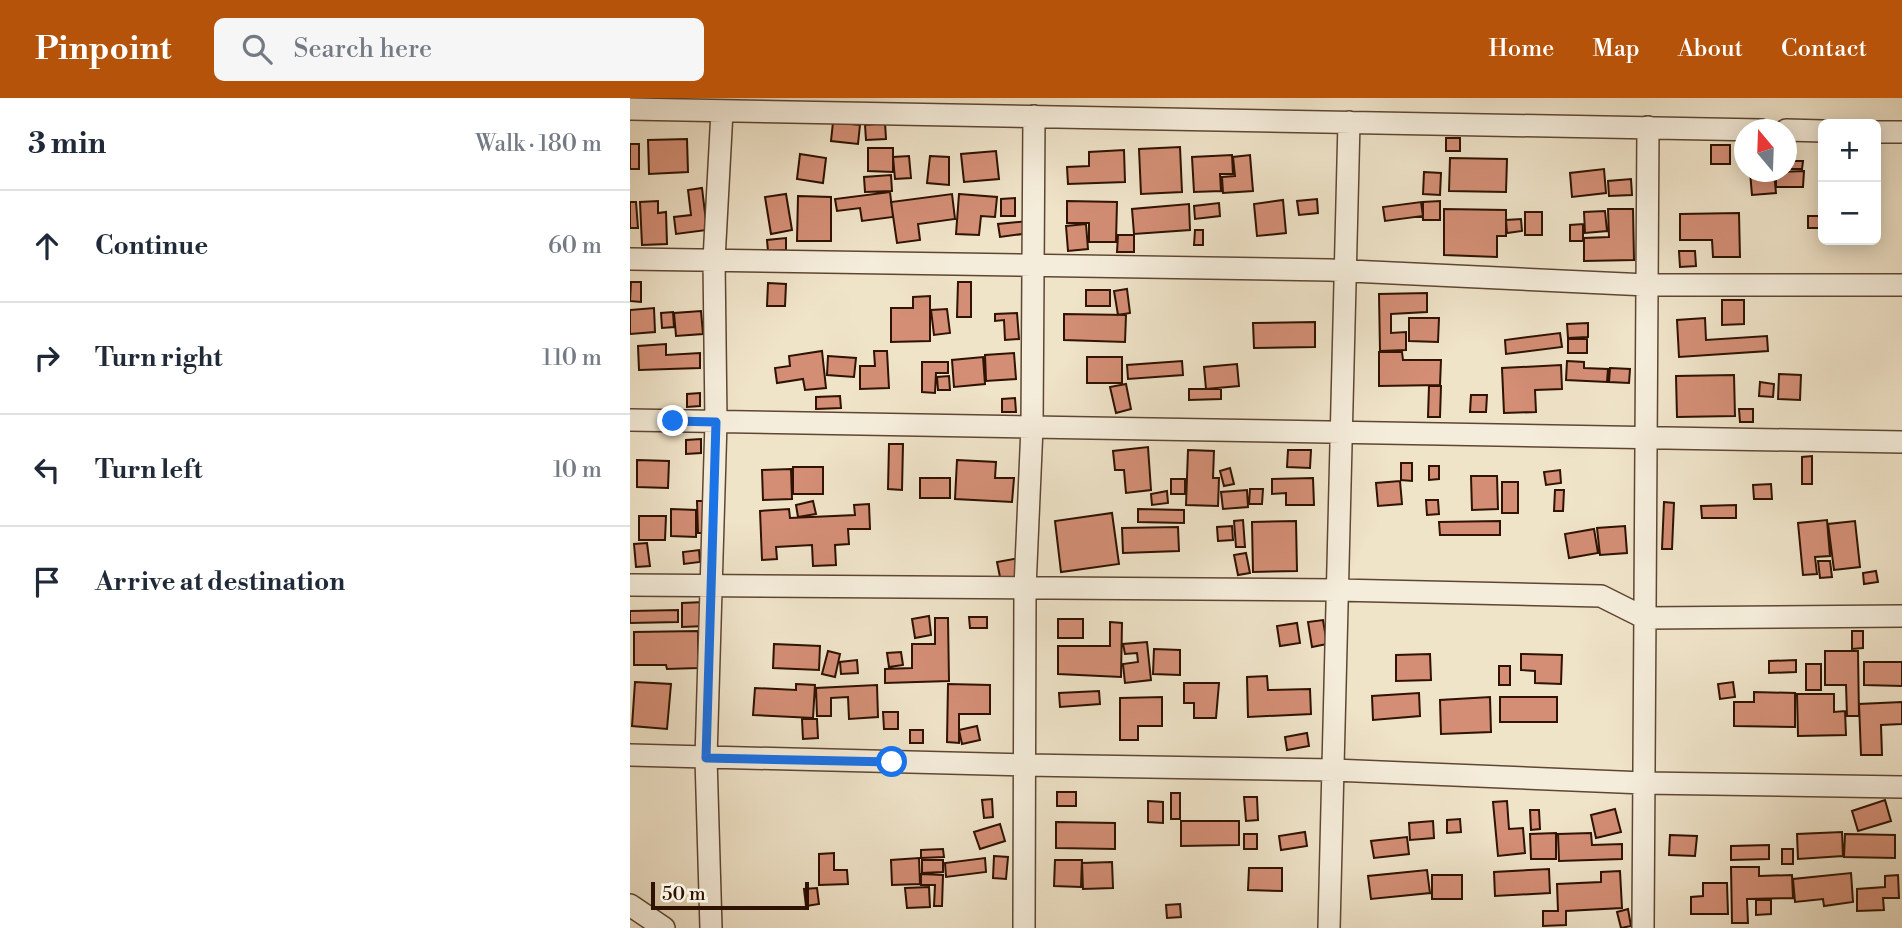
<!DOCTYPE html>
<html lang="en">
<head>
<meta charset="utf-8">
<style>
	:root { --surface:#fff; --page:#f6f6f7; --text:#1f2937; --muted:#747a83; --line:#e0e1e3; --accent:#b45309 }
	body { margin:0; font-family:"Libre Bodoni",serif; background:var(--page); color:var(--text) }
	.controls { position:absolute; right:21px; top:21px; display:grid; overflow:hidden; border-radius:10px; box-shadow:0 4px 18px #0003 }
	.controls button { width:63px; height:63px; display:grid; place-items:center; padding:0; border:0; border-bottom:2px solid var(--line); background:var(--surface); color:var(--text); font:35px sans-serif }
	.compass { position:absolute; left:1104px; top:21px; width:63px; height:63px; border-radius:50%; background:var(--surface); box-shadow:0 4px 18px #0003; rotate:341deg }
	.scale { position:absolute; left:21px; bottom:18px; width:158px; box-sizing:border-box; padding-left:7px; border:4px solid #2f1200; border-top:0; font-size:19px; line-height:24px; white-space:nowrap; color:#2f1200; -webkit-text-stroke:5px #f5eddb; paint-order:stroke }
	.stop { position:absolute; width:21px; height:21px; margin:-16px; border:5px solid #1a73e8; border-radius:50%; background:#fff }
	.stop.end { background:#1a73e8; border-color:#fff; box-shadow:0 2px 7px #0008 }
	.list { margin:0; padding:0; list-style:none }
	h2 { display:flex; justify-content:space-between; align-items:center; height:91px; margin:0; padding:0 28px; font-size:30px }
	h2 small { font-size:23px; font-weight:400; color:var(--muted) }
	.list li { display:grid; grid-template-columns:46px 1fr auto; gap:21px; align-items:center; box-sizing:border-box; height:112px; padding:0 28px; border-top:2px solid var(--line) }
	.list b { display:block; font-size:26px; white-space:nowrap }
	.list em { font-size:23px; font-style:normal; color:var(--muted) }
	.icon { flex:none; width:38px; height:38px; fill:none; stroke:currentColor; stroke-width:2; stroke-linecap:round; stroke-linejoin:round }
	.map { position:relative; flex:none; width:1272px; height:830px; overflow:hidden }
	header { display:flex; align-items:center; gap:42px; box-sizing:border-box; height:98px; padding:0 35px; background:var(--accent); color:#fff }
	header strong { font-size:33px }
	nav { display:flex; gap:38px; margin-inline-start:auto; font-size:24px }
	.search { width:490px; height:63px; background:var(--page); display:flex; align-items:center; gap:18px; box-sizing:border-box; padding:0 24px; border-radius:10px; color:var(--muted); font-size:26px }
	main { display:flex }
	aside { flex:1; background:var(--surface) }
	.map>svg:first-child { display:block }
</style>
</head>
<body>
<header>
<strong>Pinpoint</strong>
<div class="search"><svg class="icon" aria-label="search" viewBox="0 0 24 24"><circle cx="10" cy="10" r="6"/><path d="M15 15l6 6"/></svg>Search here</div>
<nav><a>Home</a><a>Map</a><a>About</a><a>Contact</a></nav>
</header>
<main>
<aside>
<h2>3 min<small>Walk · 180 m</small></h2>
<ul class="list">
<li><svg class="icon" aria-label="ahead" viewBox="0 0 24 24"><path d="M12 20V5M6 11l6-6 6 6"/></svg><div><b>Continue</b></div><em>60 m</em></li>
<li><svg class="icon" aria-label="right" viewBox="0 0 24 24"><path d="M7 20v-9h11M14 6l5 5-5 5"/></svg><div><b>Turn right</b></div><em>110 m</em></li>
<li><svg class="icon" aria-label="left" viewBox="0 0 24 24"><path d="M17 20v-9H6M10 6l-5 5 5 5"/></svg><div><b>Turn left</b></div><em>10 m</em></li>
<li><svg class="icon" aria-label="arrive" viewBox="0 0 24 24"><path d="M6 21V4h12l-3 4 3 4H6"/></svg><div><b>Arrive at destination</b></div></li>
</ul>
</aside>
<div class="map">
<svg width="1272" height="830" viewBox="0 0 1272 830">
	<rect width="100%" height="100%" fill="#efe3c8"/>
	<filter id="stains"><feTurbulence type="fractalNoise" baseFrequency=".00286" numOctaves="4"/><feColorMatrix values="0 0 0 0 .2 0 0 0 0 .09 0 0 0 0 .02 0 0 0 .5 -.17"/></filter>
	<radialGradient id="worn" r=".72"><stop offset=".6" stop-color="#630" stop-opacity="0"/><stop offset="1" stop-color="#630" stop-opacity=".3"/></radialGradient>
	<path fill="#d38e75" stroke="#2f1200" stroke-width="2" d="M203 24 230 27 228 46 201 43Z
		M255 25 256 41 236 42 235 27Z
		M816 40H830V53H816Z
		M57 41 58 74 19 76 18 42Z
		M0 46H9V71H0Z
		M1081 47H1100V66H1081Z
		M550 49 552 94 511 96 509 51Z
		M238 50H263V74L238 73Z
		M494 52 495 84 438 86 437 69 459 68V54Z
		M366 53 369 81 334 84 331 56Z
		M170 56 196 60 193 85 167 81Z
		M602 57 603 76H590L591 93 564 94 562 59Z
		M620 57 623 93 593 95 592 79 605 78 603 59Z
		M279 58 281 80 265 81 263 59Z
		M300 58 319 59V87L297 85Z
		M820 60 877 61 876 94 819 93Z
		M1156 63H1173L1172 71H1156Z
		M974 71 976 95 942 99 940 75Z
		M1174 73 1173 89H1146V74Z
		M794 74 811 75 810 97 793 96Z
		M1120 74H1144L1146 95 1122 97Z
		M261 77 262 93 235 94 234 79Z
		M1001 81 1002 97 979 98 978 83Z
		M72 90 77 132 46 136 44 119 61 117 58 92Z
		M260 94 263 119 232 123 230 110 207 113 205 101Z
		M156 96 162 132 141 136 135 99Z
		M322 96 325 121 288 126 290 142 267 145 261 104Z
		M329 96 367 99 365 119 351 118 349 137 326 136Z
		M168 98 201 99V143H167Z
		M385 100V118H371V101Z
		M687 101 688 115 669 117 667 103Z
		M653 102 656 135 627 138 624 106Z
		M28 103V115L36 114 37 146 12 147 10 104Z
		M437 103 487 104 486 144H459V125H437Z
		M810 103V122H793V104Z
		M0 104H6L8 130H0Z
		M791 104 793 118 755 123 753 109Z
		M589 105 590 118 565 121 564 108Z
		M559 106 560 132 504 136 502 111Z
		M814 111 876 112V138H867V159L814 157Z
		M978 111H1003L1004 162 954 163V140L979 139Z
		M975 113 977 133 955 135 954 114Z
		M895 114H912V137H895Z
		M1109 115 1110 159H1083L1082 142H1050V116Z
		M1178 118H1193V130H1178Z
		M891 121 892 133 877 135 876 122Z
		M399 123 400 135 370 139 368 126Z
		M456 126 458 151 438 153 436 128Z
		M953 126V143H940V127Z
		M565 132H573V147H564Z
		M488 137H504V154H487Z
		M156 140V152L138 153 137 142Z
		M1049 153H1065L1066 168 1050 169Z
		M1 184H11V204L0 203Z
		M328 184H341V219H327Z
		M138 185 156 186 155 208H137Z
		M497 191 500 215 488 217 484 193Z
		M456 192H480V208H456Z
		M797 195V214L761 216V235L776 234V252L750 253 749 196Z
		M300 198V243L261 244V210H283V199Z
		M1092 202H1114V226L1092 227Z
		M24 210 25 234 0 236V212Z
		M317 211 320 235 304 237 301 212Z
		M71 213 73 236 46 238 44 215Z
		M43 214 44 229 32 230 31 215Z
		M387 215 389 241 375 242 374 222 365 223V216Z
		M434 216 496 217 495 244 434 242Z
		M779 220H809L808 244 779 243Z
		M1075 220 1076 242 1137 238 1138 253 1049 259 1047 222Z
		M685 224V249L624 250 623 225Z
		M958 225V239L938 240 937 226Z
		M930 235 932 249 876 256 875 242Z
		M938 241H957V255H938Z
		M36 246V257L70 255V270L9 272 8 248Z
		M192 253 196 290 175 292 173 281 147 285 145 270 160 268 159 258Z
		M244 253H257L259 290 230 291V268H245Z
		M749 254H772L773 262H811L810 287 749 288Z
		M384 255 386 281 356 283 355 257Z
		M198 258 226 260 224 279 197 277Z
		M353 259 355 286 324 289 322 262Z
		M457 259H492V285H457Z
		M552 263 553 277 498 281 497 267Z
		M937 263 954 264V270L978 271 977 284 936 282Z
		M292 264H318V275H306L305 295 292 294Z
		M607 266 609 288 576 291 574 269Z
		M931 267 932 291 905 292 906 314 874 315 872 270Z
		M980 270 1000 271 999 285 979 284Z
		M1149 276 1171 277 1170 302 1148 301Z
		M1104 277 1105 318 1047 319 1046 278Z
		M319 278 320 292H308L307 279Z
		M1130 284 1144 286 1143 299 1129 298Z
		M496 286 501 311 486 315 480 289Z
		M799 288H811L810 319H798Z
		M559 291H591V301L559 302Z
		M70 295V308L57 309V296Z
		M841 297H857L856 314H840Z
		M210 298 211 310 186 311V299Z
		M385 300 386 314H372V301Z
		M1109 311H1123V324H1110Z
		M71 341V355L56 356V342Z
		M259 346H273L272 392 258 391Z
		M518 349 521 392 496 395 494 372H485L483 353Z
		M558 352 584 353 583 380H589L588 408 556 407Z
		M658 352H681L680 370 657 369Z
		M1182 358V386H1172V359Z
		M7 362 39 363 38 390 7 389Z
		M327 362 366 364 365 380H384L382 404 325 401Z
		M771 365H782V383L771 382Z
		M799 368H809V381L799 382Z
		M163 369H193V396H163Z
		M600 370 604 386 594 388 590 373Z
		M161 371 162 401 133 402 132 372Z
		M930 372 931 385 916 387 914 374Z
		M841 378H867L868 411 842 412Z
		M290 380H320V400H290Z
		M683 380 684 407H656V395L642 396V381Z
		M541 381H555V396H541Z
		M770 383 772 406 748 408 746 385Z
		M872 384H888V415H872Z
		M1141 386 1142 401H1124L1123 387Z
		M620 391H633L632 406H619Z
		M617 392 618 409 593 411 591 394Z
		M925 392H934L933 413H924Z
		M537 393 538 405 522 407 521 396Z
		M796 402H808L809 416 797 417Z
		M67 403H77L79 435H68Z
		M183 403 186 416 168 419 166 407Z
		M1034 404 1044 405 1042 451H1032Z
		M239 406 240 431H218L219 446 205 447 206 467 183 468 182 447 146 449 147 461 132 462 130 413 159 411 160 420 225 417 224 407Z
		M1106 407V420H1072L1071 408Z
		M41 411 66 412V439L41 438Z
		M508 411 554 412V425L508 424Z
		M482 415 489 466 431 474 425 423Z
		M9 418H36L35 442H9Z
		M613 422 615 449H606L604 423Z
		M1197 422 1200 458 1185 459 1187 476 1173 477 1168 425Z
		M666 423 667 473 623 474 622 424Z
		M870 423V437H810L809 424Z
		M1225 423 1230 469 1204 472 1198 426Z
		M602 428 603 442 588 443 587 429Z
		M995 428 997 455 970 457 967 430Z
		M548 429 549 453 493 455 492 430Z
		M964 431 968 455 939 460 935 436Z
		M17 445 20 468 6 469 4 446Z
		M69 452 70 464 54 466 53 454Z
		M616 455 620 475 608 477 604 457Z
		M389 460 394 479 371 484 367 464Z
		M1188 463H1200L1202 479 1190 480Z
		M1246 473 1248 484 1234 486 1233 475Z
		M74 504 75 528 52 529V505Z
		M48 512V524L0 525V513Z
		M299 518 301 537 285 540 282 521Z
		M339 519H357V530H340Z
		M305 520H318L319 583 255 585V571L282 570V546H305Z
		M428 521H453V540H428Z
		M693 522 697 546 682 549 678 524Z
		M480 524 492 525 491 579 428 576V548H480Z
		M667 525 670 545 650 548 647 528Z
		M68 533V570L37 571 36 567H4V534Z
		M1222 533H1233V550L1222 551Z
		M517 544 521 582 495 585 493 566 508 564 507 555 495 556 493 546Z
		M144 546 190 548 189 572 143 570Z
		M524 551 550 552V577L523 576Z
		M198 553 210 556 205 579 192 576Z
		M1195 553H1228L1229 618H1217L1216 587H1195Z
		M271 554 273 567 259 569 257 555Z
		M800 556 801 582 766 583V557Z
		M891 556 932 557 931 586 905 585V573L891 572Z
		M227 562 228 575 211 576 210 564Z
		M1166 562V574L1139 575V563Z
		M1234 564H1272V588L1234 587Z
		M1176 566H1191V592H1176Z
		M869 568H880V587H869Z
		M637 578 638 592 680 591 681 616 618 619 617 579Z
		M5 584 41 586 37 631 2 628Z
		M1103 584 1105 599 1090 601 1088 586Z
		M554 585H589L586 620H564V605H554Z
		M166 586 185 587 183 620 123 617 125 590 166 592Z
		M318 586 360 587V616H329V645L317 644Z
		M247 587 248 619 219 621 218 599 201 600V618H187L186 590Z
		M469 593 470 606 430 609 429 595Z
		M1124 594 1165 595V629L1104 628V604H1124Z
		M789 595 790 618 743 622 742 598Z
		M1167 596H1204V614L1215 613 1216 637 1168 638Z
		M532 599V628H508V642H490V600Z
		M860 599 861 634 811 636 810 602Z
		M870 599H927V624H870Z
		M1272 604V626L1251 627 1252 657H1231L1229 606Z
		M253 614H268V631H254Z
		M172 621H187L188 640 173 641Z
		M347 628 350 642 332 646 329 632Z
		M280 632H293V645H280Z
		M677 635 679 648 657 652 655 639Z
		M427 694H446V708H427Z
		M541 695H550V721H541Z
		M614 699H627L628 722 616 723Z
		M362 701 363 719 354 720 352 702Z
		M1255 702 1261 723 1228 733 1222 713Z
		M518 703 533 704V725L518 724Z
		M877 703 879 731 893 730 895 755 868 758 863 704Z
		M985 711 991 734 966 740 961 717Z
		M900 712H909L910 731 901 732Z
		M830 721 831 734 817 735V722Z
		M551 723H609V747L551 748Z
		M803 723 804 740 780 742 779 725Z
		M426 724 485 725V751L426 750Z
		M370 726 375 743 350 751 344 734Z
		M675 734 677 748 651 752 649 738Z
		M1212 734 1213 758 1168 761 1167 736Z
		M926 735V761H901L900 736Z
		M961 735 962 747 992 746V761L929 763 928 736Z
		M614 736H627V751H614Z
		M1215 736 1265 737V760L1214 759Z
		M1040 737 1067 738 1065 758 1039 757Z
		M777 739 779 756 744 760 741 743Z
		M1139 747V761L1101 762V748Z
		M313 751 314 759 291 760V752Z
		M1152 751H1163V766H1152Z
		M204 755V772H217L218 786 189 787V756Z
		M364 758 378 759 376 781 363 780Z
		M289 760 290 786 262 787 261 762Z
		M355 760 356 774 316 779 315 765Z
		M292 762H313V774L292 775Z
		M425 762H452L451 789 424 788Z
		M482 764 483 790 453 791 452 765Z
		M1101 769H1129V778L1162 777 1163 800 1117 801 1118 825H1102Z
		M619 770H652V793L618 792Z
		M919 771 920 795 865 798 864 774Z
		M797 772 800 795 741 801 738 778Z
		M990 773 992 810 936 813V827L913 828V813H928L927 786 971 784V774Z
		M1221 775 1223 804 1194 808 1193 801 1165 804 1163 781Z
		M291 776 313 777 312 808H304L305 787H291Z
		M802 777H832V801H802Z
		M1268 777 1269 800H1253L1254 812 1227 813V791L1255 789V778Z
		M1073 785H1097L1098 816H1061V799L1073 798Z
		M299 789 300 809 277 810 275 790Z
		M187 790 189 806 176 808 174 791Z
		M1126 802H1141V816L1126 817Z
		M550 806 551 819 537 820 536 807Z
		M998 811 1001 828 991 830 987 814Z"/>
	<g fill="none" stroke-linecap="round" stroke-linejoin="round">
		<g stroke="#5f4632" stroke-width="24">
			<path id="minor" d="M0 11 1131 32
				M1156 32 1193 33
				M1246 34H1272
				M0 161 699 172 1017 187H1272
				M0 322 1272 344
				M0 487 707 492 971 498 1015 520 1272 518
				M0 657 395 667 703 672 1014 685 1272 689
				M0 807 34 830
				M81 830 76 660 86 324 84 162 92 13
				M394 830 395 490 402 329 404 18
				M699 830 719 24
				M1013 830 1018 29"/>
		</g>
		<use href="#minor" stroke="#f5eddb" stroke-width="21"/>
	</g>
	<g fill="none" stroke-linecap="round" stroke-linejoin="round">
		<path stroke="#1a73e8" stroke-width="9" d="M43 323 86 324 76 660 262 664"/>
	</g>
	<rect width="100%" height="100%" filter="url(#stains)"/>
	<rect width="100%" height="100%" fill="url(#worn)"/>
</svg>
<div class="controls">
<button>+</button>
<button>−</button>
</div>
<svg class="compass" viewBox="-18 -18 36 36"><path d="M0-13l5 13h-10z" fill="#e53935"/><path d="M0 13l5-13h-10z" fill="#747a83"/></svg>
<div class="scale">50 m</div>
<div class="stop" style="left:262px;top:664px"></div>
<div class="stop end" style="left:43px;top:323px"></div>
</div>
</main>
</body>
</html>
